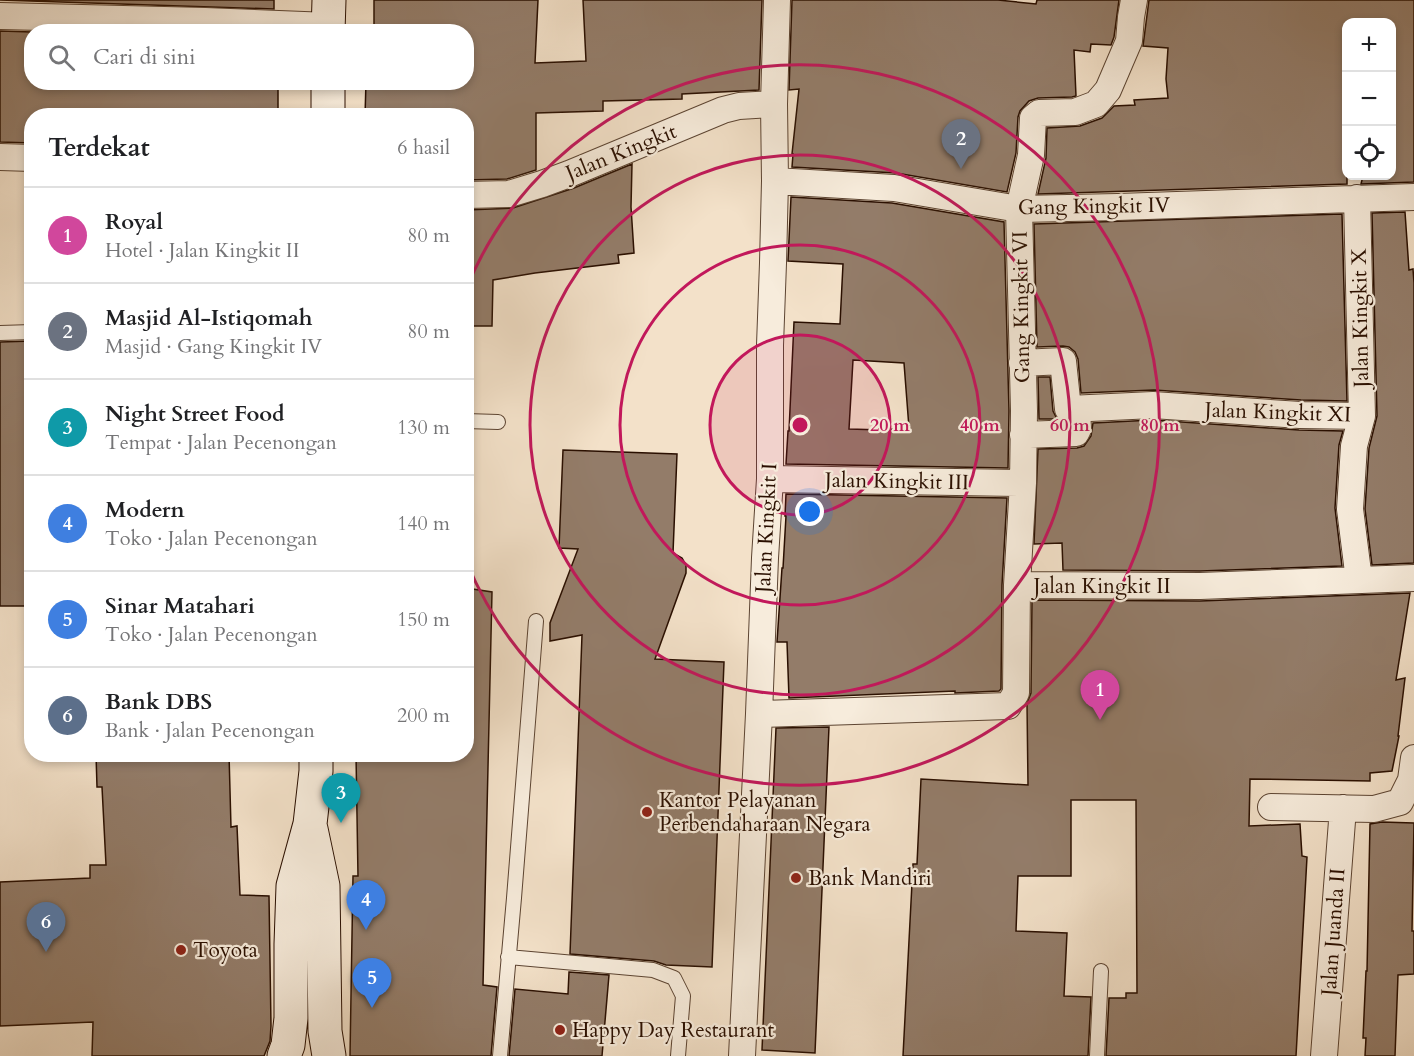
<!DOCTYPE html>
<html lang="id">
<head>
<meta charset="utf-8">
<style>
	:root { --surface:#fff; --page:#f6f6f6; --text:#202124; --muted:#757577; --line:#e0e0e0; --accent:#8f2418 }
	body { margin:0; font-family:Cardo,serif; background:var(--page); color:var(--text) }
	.controls { position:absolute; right:18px; top:18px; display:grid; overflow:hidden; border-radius:12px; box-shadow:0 3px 9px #0003 }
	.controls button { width:54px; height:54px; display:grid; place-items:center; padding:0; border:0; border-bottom:2px solid var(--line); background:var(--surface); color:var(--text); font:30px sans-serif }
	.you { position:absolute; left:810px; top:512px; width:21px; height:21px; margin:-15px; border:4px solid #fff; border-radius:50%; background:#1a73e8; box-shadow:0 0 0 9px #1a73e833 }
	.badge { display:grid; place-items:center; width:39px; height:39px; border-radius:50%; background:var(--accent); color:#fff; font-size:20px; font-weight:700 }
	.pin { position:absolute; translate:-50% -50px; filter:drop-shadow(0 2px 3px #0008) }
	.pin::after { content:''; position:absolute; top:32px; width:21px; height:18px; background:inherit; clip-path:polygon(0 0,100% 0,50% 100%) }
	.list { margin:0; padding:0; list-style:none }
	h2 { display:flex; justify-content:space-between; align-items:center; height:78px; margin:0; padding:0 24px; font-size:26px }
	h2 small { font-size:20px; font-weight:400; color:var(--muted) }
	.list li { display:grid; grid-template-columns:39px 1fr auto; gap:18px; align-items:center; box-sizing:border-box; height:96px; padding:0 24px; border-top:2px solid var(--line) }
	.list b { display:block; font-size:22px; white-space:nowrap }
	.list p { margin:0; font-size:20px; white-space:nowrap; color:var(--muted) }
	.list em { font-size:20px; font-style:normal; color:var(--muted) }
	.icon { flex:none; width:33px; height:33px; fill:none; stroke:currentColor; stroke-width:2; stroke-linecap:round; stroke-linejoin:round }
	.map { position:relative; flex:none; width:1414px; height:1056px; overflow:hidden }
	.search { position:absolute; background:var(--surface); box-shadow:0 3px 9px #0003; left:24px; top:24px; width:450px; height:66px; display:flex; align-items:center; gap:15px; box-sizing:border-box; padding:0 21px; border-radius:24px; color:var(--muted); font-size:22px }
	.panel { position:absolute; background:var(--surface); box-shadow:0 3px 9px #0003; left:24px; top:108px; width:450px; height:654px; border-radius:24px }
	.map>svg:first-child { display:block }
</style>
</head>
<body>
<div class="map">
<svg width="1414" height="1056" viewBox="0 0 1414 1056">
	<rect width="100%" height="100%" fill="#f3e1c9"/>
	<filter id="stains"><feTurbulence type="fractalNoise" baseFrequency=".00333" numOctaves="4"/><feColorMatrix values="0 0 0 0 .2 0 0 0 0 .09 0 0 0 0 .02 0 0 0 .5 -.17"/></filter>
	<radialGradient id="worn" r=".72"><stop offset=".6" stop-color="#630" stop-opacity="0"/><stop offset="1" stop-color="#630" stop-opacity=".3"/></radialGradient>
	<path fill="#937c69" stroke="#2a0f00" stroke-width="1.5" fill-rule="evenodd" d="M0 0H274V9Z
		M374 0H538L535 63 586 61 583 0H762L759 90 682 94V99L603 101V111L536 113V170L507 179 466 180V116H365L366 82H466V32H374Z
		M792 0H998L1036 4 1037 0H1119L1114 37 1111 45 1091 44 1090 52 1074 50 1076 96 1072 97 1038 98 1029 101 1020 111 1018 117 1016 153 1007 192 896 173 792 167 793 154H792L799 89 789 90Z
		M1149 0H1414V182L1361 184 1363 176H1392V22H1347V184L1038 194 1046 158 1047 128 1080 126 1102 118 1114 106 1135 105 1134 100 1168 98 1166 79 1168 48 1143 46Z
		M0 31 32 32V82H278V116H32V143L0 142Z
		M632 164 631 207 634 253 618 255 619 263 535 273 493 280 492 326H466V210L513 208 574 188Z
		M791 197 892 203 1004 222 1009 411 1008 468 786 464 788 431H789L794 322 840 324 843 264 788 261ZM853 360 904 363 909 428 883 430 849 429Z
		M1405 212 1409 270 1413 269 1414 283V563L1372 565 1365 509 1369 448 1377 416 1372 213Z
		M1342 214 1347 401 1301 400 1154 390 1081 393 1078 359 1075 352 1069 347 1063 346 1037 347 1034 224Z
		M32 341V606H0V342Z
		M1038 377H1050L1053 411 1057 419H1039Z
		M1153 420 1299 430 1343 431 1339 445 1335 508 1342 566 1200 571 1063 570 1062 543 1034 544 1038 449 1077 448 1084 446 1091 436 1093 423Z
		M563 450 677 454 673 553 682 558 686 565V573L655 659 724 662 712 967 666 965 654 961 570 954 582 635 550 641V623L578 549 559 548Z
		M786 494 1007 498 1002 585 1001 689 999 691 955 693V691L789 698 787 642H777L782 568H783L786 516H785Z
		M466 588 492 592 483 985 497 987 491 1056H350L353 876H358L356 754H466Z
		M1410 593 1396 680 1405 678 1398 736H1399L1392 771 1370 773V781L1250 779 1249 826 1300 824 1302 856 1307 857 1296 1056H1106L1109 998H1126V993H1137L1136 800H1071V876H1018L1016 931 1067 933 1064 996 1091 997 1088 1056H903L913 864H917L921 779 1028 785 1027 703 1031 693 1032 600 1200 601Z
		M829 727 815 1053 762 1050 776 728Z
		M96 754H229L231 827 237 826 240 895 269 896 271 1026 270 1041 264 1056H92L93 1022 0 1026V882L90 878V865H106L102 787H97Z
		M1382 822 1414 823 1412 931H1414V974L1398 975 1395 1056H1365L1366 1038H1363L1366 971H1367L1370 824Z
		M569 972 609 975 602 1056H509L515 989 568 994Z"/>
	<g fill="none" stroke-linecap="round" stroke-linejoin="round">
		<g stroke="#5c4432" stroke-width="16">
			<path id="lane" d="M0 333 32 332
				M466 421 498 422
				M508 957 653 970 674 978 683 996 678 1056
				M500 1056 514 898 536 621
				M1097 1056 1101 971"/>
		</g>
		<g stroke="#5c4432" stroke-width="28">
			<path id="street" d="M0 16 205 21 329 26
				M0 157 32 158
				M775 181 894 188 1019 209 1118 207 1414 197
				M466 195 509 194 542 184 569 174 723 110 739 106 774 104
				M1357 198 1362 416 1354 446 1350 509 1359 580
				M1022 363 1063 361 1068 409H1069L1153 405 1300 415 1362 416
				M1023 435 1076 433 1078 429 1077 409
				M770 479 1023 483
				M1017 585 1200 586 1414 578
				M759 714 1008 706 1016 693 1017 585 1023 483 1024 411 1019 209 1031 155 1033 118 1039 113 1075 112 1096 104 1108 90 1129 41 1131 17 1134 0
				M1271 807 1374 809 1400 802 1411 780 1414 758
				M742 1056 759 714 765 558 770 479V345L773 263 775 181 774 104 777 0
				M1324 1056 1343 808"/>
		</g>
		<g stroke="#2a0f00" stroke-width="35">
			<path id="secondary" d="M328 32 329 0
				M328 116V82
				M311 829 323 886 325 1031 329 1056
				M284 1056 288 1045 291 1018V944L293 886 310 824 316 771V754"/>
		</g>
		<use href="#lane" stroke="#f7ecdc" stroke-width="14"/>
		<use href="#street" stroke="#f7ecdc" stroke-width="26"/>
		<use href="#secondary" stroke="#f7ecdc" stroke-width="33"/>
	</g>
	<circle cx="800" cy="425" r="90" fill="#c2185b" fill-opacity=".12"/>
	<g fill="none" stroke="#c2185b" stroke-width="3">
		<circle cx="800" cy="425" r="90"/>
		<circle cx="800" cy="425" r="180"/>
		<circle cx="800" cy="425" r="270"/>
		<path d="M467 287A360 360 0 1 1 467 563"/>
	</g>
	<g fill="#8f2418" stroke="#f7ecdc" stroke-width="2">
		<circle cx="647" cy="812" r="6"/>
		<circle cx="796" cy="878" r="6"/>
		<circle cx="181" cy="950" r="6"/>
		<circle cx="560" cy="1030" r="6"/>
	</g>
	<g text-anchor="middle" stroke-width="4.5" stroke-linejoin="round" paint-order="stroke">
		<g font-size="21" fill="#2a0f00" stroke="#f7ecdc">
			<text transform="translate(621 152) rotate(-22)" y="7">Jalan Kingkit</text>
			<text transform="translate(1094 206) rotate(-1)" y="7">Gang Kingkit IV</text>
			<text transform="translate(1021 307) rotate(-91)" y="7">Gang Kingkit VI</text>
			<text transform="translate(1360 318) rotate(-91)" y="7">Jalan Kingkit X</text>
			<text transform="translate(1278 412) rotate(2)" y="7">Jalan Kingkit XI</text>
			<text transform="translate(897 481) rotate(1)" y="7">Jalan Kingkit III</text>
			<text transform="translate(766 528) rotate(-87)" y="7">Jalan Kingkit I</text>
			<text x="1102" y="593">Jalan Kingkit II</text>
			<text transform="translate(1333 932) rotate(-86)" y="7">Jalan Juanda II</text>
		</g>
		<g font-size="21" fill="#2a0f00" stroke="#f7ecdc" text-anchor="start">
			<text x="659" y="807">Kantor Pelayanan<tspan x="659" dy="24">Perbendaharaan Negara</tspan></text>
			<text x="808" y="885">Bank Mandiri</text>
			<text x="193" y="957">Toyota</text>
			<text x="572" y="1037">Happy Day Restaurant</text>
		</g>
	</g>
	<circle cx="800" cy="425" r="9" fill="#c2185b" stroke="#f7ecdc" stroke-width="3"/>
	<g font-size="18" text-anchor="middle" font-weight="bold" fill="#c2185b" stroke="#f7ecdc" stroke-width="4.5" stroke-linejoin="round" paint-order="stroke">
		<text x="890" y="431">20 m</text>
		<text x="980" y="431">40 m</text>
		<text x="1070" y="431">60 m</text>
		<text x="1160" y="431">80 m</text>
	</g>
	<rect width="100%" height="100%" filter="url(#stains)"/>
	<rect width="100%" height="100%" fill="url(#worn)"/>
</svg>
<div class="controls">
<button>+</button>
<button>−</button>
<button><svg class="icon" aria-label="locate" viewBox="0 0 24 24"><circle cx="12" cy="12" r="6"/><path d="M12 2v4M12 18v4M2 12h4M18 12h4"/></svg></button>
</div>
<div class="you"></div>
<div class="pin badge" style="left:1100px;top:720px;background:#d1479c">1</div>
<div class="pin badge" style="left:961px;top:169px;background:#6b7280">2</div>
<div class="pin badge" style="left:341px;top:823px;background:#0f9aa8">3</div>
<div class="pin badge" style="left:366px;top:930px;background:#3f7fe0">4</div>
<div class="pin badge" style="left:372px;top:1008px;background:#3f7fe0">5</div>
<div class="pin badge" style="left:46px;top:952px;background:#5c6f8a">6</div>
<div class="search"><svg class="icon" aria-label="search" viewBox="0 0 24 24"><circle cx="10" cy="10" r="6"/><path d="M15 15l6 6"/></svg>Cari di sini</div>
<section class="panel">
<h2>Terdekat<small>6 hasil</small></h2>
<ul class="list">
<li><span class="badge" style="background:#d1479c">1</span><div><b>Royal</b><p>Hotel · Jalan Kingkit II</p></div><em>80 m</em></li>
<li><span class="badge" style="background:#6b7280">2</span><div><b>Masjid Al-Istiqomah</b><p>Masjid · Gang Kingkit IV</p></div><em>80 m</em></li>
<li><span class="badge" style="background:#0f9aa8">3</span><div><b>Night Street Food</b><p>Tempat · Jalan Pecenongan</p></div><em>130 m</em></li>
<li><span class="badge" style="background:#3f7fe0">4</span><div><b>Modern</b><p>Toko · Jalan Pecenongan</p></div><em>140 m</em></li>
<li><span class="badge" style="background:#3f7fe0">5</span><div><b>Sinar Matahari</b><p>Toko · Jalan Pecenongan</p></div><em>150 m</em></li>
<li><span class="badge" style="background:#5c6f8a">6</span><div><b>Bank DBS</b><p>Bank · Jalan Pecenongan</p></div><em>200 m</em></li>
</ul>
</section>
</div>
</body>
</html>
